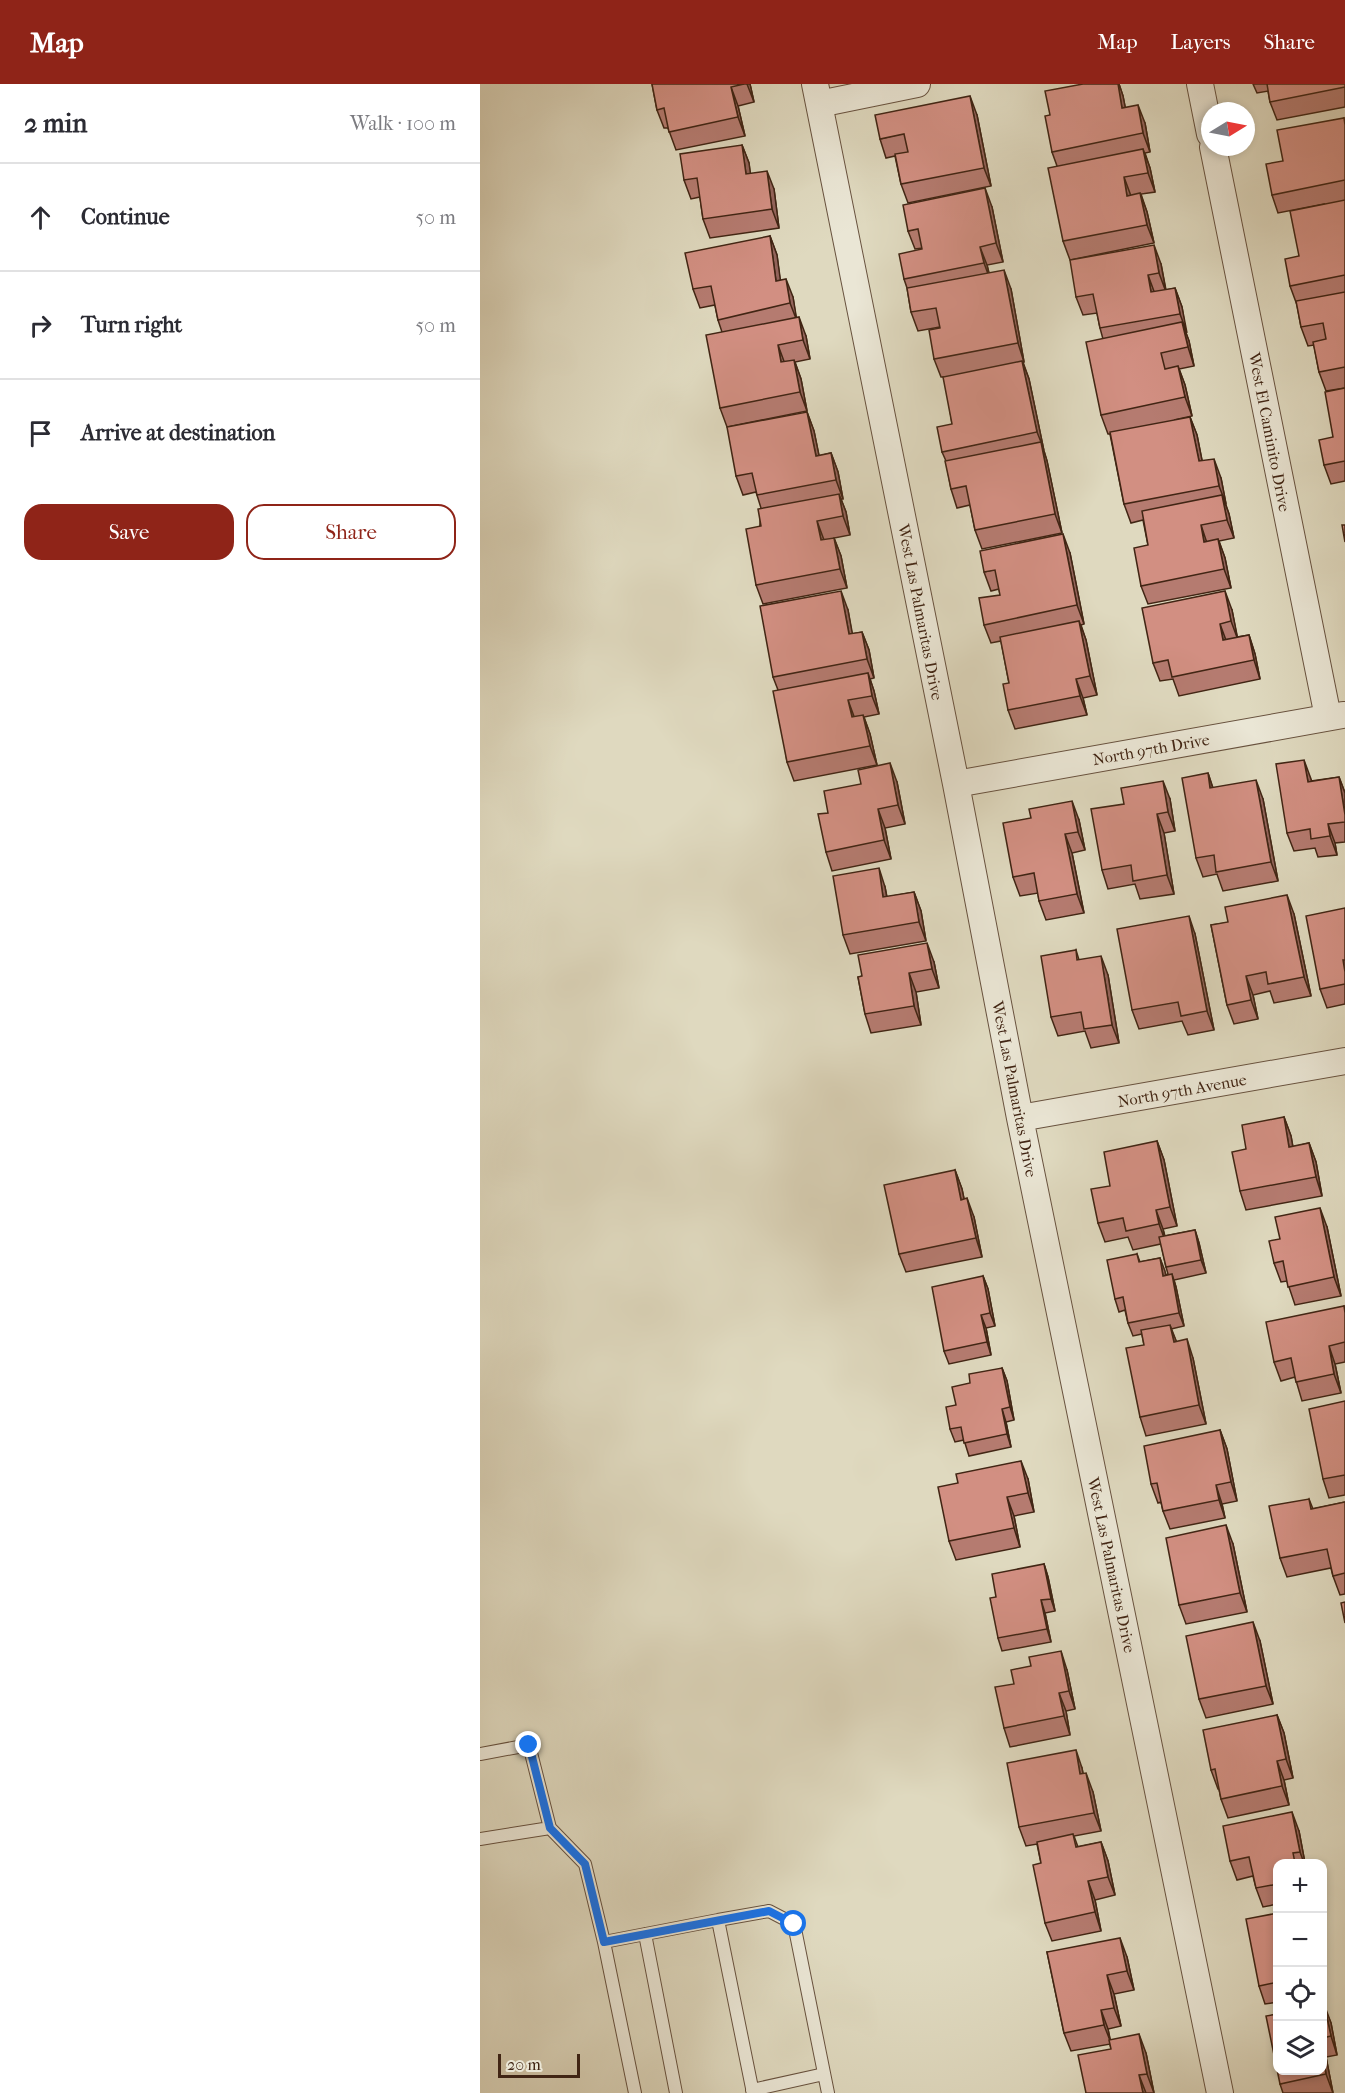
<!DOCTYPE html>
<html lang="en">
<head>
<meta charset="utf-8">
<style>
	:root { --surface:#fff; --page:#f2f2f3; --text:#2b2b33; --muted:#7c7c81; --line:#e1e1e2; --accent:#8f2418 }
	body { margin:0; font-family:"IM FELL French Canon",serif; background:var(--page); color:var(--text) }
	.controls { position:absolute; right:18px; bottom:18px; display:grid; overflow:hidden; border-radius:12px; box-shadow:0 3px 9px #0003 }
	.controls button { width:54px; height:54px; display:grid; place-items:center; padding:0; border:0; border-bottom:2px solid var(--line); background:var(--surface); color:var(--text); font:30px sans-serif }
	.compass { position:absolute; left:721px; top:18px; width:54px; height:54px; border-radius:50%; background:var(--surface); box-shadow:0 3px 9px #0003; rotate:80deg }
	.scale { position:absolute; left:18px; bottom:15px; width:82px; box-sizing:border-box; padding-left:6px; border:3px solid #412514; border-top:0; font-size:16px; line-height:21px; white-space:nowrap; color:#412514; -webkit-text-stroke:4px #eae6d5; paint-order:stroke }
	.stop { position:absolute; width:18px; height:18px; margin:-14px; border:4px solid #1a73e8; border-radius:50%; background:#fff }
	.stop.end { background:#1a73e8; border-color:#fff; box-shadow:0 2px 6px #0008 }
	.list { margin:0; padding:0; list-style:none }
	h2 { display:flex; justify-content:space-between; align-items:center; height:78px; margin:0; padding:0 24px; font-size:26px }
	h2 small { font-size:20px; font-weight:400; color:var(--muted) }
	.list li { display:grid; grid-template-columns:39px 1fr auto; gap:18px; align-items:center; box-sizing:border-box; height:108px; padding:0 24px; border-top:2px solid var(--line) }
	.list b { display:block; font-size:22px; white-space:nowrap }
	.list em { font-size:20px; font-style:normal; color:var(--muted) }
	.actions { display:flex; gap:12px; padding:18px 24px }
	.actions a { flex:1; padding:14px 0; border:2px solid var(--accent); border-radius:18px; text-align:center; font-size:21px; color:var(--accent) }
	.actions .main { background:var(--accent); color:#fff }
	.icon { flex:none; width:33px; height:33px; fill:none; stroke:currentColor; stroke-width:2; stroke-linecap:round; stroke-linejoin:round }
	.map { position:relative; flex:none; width:865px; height:2009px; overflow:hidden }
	header { display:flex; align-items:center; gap:36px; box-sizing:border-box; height:84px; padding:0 30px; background:var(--accent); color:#fff }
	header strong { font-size:28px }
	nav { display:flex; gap:33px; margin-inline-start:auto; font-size:21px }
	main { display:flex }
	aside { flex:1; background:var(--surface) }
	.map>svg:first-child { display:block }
</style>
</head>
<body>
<header>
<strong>Map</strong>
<nav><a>Map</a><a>Layers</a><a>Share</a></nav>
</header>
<main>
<aside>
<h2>2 min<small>Walk · 100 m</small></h2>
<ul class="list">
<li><svg class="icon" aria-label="ahead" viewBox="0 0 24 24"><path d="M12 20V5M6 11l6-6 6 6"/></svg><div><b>Continue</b></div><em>50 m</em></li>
<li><svg class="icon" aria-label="right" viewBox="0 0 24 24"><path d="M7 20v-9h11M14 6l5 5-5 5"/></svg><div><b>Turn right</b></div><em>50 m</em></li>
<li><svg class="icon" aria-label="arrive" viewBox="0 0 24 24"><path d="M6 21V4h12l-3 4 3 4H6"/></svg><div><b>Arrive at destination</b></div></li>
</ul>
<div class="actions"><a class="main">Save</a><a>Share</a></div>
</aside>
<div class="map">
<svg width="865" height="2009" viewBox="0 0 865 2009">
	<rect width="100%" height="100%" fill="#dfd9bf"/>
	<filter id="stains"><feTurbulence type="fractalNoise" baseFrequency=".00333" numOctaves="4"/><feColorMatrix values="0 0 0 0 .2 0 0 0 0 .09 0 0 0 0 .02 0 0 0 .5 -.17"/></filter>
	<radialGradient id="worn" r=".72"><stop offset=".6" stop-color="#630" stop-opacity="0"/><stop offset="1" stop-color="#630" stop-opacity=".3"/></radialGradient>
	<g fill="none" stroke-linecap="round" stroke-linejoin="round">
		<g stroke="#68523f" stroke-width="14">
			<path id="lane" d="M0 1670 49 1661 70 1744 105 1780 124 1858
				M0 1755 70 1744
				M165 1850 196 2009
				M272 2006 344 1990
				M155 2009 124 1858 238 1836
				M273 2009 238 1836 289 1827 314 1840 348 2009"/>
		</g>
		<g stroke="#68523f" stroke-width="28">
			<path id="street" d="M335 0 476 700 540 1034 740 2009
				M720 0 730 50
				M339 20 437 0
				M733 63 848 633
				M476 700 863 631
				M540 1034 865 977"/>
		</g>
		<use href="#lane" stroke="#eae6d5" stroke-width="12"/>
		<use href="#street" stroke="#eae6d5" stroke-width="26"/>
	</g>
	<path fill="#b57b70" stroke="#412514" stroke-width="1.5" d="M172 0H270L274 18 258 22 265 52 196 66 188 44H184L177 26Z
		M603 0H639L643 12 645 23 665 39 670 68 665 69 670 84 675 108 661 110 667 128 674 159 590 176 583 157 577 82 572 68 570 31Z
		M773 0H865V23L797 36 790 18 788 7 777 9Z
		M497 31 511 102 428 119 421 100 415 72 406 74 400 55Z
		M864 34 865 38V304L846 307 839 288 834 261 828 262 821 243 817 221 810 202 819 172 844 120 798 129 792 111 803 77Z
		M262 61 269 79 270 89 294 105 299 144 230 154 223 135 220 113 211 115 204 96Z
		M512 123 523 178 507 181 509 189 531 205 544 278H543L549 295 564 367 567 377 582 449 502 465 495 446 490 421 477 424 471 405 466 377 462 368 472 340 465 293H461L454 275 460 243 438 247 431 228 427 204 424 195 442 165V164L435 165 428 147Z
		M290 152 297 171 300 196 313 213 316 234 326 252 330 275 315 278 321 295 327 327 247 343 240 324 242 248 238 236 235 221 220 224 213 205Z
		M681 180 686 206 695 204 702 223 706 249 709 257 714 282 699 285 705 301 712 332 694 336 710 333 717 351 722 377 741 394 746 420V421L749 430 754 454 739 457 745 474 751 504 668 520 661 502 668 461 663 436 651 439 644 420 630 350H628L621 331 623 255 620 244 617 229 603 231 596 213Z
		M865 304V397L851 400 844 381 853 353Z
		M327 328 334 347 339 372 351 369 358 388 363 415H361L366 428 370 451 354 454 361 472 367 504 283 520 276 501 281 424 276 408 263 411 256 392Z
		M590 469 604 540 601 541 606 556 617 611 603 614 607 631 535 645 528 626 529 599 521 557 511 559 504 541 520 511 519 505 511 507 504 488Z
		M368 526 372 550 382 548 389 566 394 594 390 595 394 607 399 630 384 633 390 650 397 681 314 697 307 678 298 606 293 593Z
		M752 526 757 553 769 551 775 570 780 595 699 612 693 595 680 597 673 579Z
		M728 689 733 704 783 715 798 797 743 807 737 790 723 793 716 774Z
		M859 693 865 709V758L855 759 857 771 838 773 835 764 814 767 807 749 831 695V697Z
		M417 698 425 740 405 744 411 775 352 787 346 768 348 729Z
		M690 715 695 747 684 749 694 810 660 815 655 800 628 805 622 786Z
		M599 736 605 766 592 769 604 829 566 836 559 817 558 809 540 812 533 793Z
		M405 803 407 813 434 808 441 827 446 857 370 870 363 851Z
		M865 824V920L847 924 840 905Z
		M814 830 831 912 794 919 790 907 773 911 778 935 754 940 747 921 731 841Z
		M715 850 734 946 708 951 702 937 659 945 652 926Z
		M596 866 599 876 628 891 639 959 611 964 605 947 578 952 571 933Z
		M454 878 459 904 436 908 441 941 391 949 385 930 378 893Z
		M804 1033 811 1052 813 1063 829 1059 836 1078 842 1112 766 1126 760 1107 766 1065Z
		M677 1057 684 1076 697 1142 683 1145 685 1152 715 1146 719 1159 726 1189 694 1196 696 1203 704 1242 691 1245 696 1257 713 1274 726 1340 666 1352 660 1333 664 1261 662 1250 653 1252 648 1239 645 1226 639 1228 635 1215 657 1170 660 1178 680 1174 685 1191 688 1190 686 1183 681 1160 653 1166 648 1153 625 1158 618 1139 630 1102Z
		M475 1086 482 1105 484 1115 494 1133 502 1173 426 1188 419 1170Z
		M847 1143 861 1212 815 1221 807 1197 801 1198 794 1179Z
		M503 1192 508 1205 515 1242 506 1244 511 1271 469 1280 464 1267Z
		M864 1222 865 1226V1278L855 1280 861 1309 822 1317 815 1293 801 1297 794 1278Z
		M522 1284 527 1297 534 1336 526 1338 531 1363 489 1372 484 1356 475 1358 470 1345 476 1321Z
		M865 1317V1411L849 1414 843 1395Z
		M740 1346 747 1365 757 1417 742 1420 745 1434 690 1445 683 1427 681 1418 678 1419 671 1400Z
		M548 1395 554 1428 534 1432 540 1463 476 1476 469 1457Z
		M829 1415 833 1425 865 1418V1510L860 1511 853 1492 851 1484 807 1493 800 1474Z
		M753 1460 767 1528 706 1540 699 1521Z
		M564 1480 568 1493 575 1527 565 1529 571 1558 522 1567 518 1554 516 1513Z
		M780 1557 793 1620 726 1634 719 1615Z
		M587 1586 595 1625 586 1627 590 1651 530 1663 524 1644 534 1600Z
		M797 1631 804 1649 813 1694 804 1696 809 1721 748 1734 741 1715 739 1705H738L731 1686Z
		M602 1684 603 1690 613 1708 621 1747 594 1752 598 1763 621 1758 628 1777 635 1811 615 1816 621 1847 572 1857 565 1839 561 1779 557 1760 546 1762 539 1743Z
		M819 1747 825 1779H798V1820L783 1823 776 1804 773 1792 757 1796 750 1777Z
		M798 1829V1918L785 1920 779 1902Z
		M567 1868 647 1873 654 1906 634 1910 641 1942 628 1945 630 1956 666 1969 674 2009H606L631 1965 630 1960 591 1967 584 1949Z
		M843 1891 846 1909 843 1910Z
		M843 1921 851 1939 857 1971 846 1973 853 2009H803L800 2000 843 1986Z"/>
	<path fill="#93645b" stroke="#412514" stroke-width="1.5" d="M267 0H270L274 18Z
		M638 0H639L643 12 649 42 642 24Z
		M251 3 258 22 265 52 258 33Z
		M490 12 497 31 511 102 504 84Z
		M658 21 665 39 670 68 663 49Z
		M262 61 269 79 273 108 266 90Z
		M663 65 670 84 675 108 668 89Z
		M287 87 294 105 299 144 292 125Z
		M644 93 651 112H647Z
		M505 104 512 123 523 178 516 159Z
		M660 109 667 128 674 159 667 141Z
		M290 152 297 171 303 215 296 197Z
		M674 161 681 180 686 208 679 189Z
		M500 163 507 181 511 198 504 179Z
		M524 186 531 205 544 278 538 259Z
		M668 191 675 210 671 208Z
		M306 195 313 213 317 237 310 219Z
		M695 204 702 223 707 249 700 230Z
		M319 233 326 252 330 275 323 256Z
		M702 238 709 257 714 282 708 263Z
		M298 261 305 280 301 278Z
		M314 276 321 295 327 327 320 308Z
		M542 277 549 295 564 367 567 377 582 449 575 430 561 358 557 348Z
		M698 282 705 301 712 332 705 313Z
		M327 328 334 347 343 391 336 372Z
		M710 333 717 351 726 396 719 377Z
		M351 369 358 388 363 415 356 396Z
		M734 375 741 394 746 420 739 402Z
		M359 410 366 428 370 451 363 432Z
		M742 411 749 430 754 454 747 436Z
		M337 437 344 456H341Z
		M721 441 727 459 724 458Z
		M583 450 590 469 604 540 597 521Z
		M354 454 361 472 367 504 360 485Z
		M738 455 745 474 751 504 744 485Z
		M361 507 368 526 376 569 369 550Z
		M745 507 752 526 758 556 751 537Z
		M599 537 606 556 617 611 610 592Z
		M740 540 747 559 743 556Z
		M382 548 389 566 394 594 387 575Z
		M769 551 775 570 780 595 774 576Z
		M388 589 394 607 399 630 392 612Z
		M596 595 603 614 607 631 600 612Z
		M368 616 375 635 372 633Z
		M383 631 390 650 397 681 390 662Z
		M824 676 831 695 835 717 828 698Z
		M410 679 417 698 425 740 418 721Z
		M728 689 734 708 730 704Z
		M859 693 865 709V731Z
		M776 696 783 715 798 797 791 778Z
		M683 697 690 715 695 747 688 728Z
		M592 717 599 736 605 766 598 748Z
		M398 725 405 744 411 775 404 756Z
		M677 730 684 749 694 810 687 791Z
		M848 740 855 759 857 771 850 752Z
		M585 750 592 769 604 829 597 810Z
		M399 784 405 803 410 832 403 813Z
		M434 808 441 827 446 857 439 838Z
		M807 811 814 830 831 912 824 893Z
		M709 832 715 850 734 946 727 927Z
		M447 859 454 878 459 904 452 885Z
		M621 872 628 891 639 959 632 941Z
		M429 889 436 908 441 941 434 922Z
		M766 892 773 911 778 935 771 916Z
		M804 1033 811 1052 816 1082 809 1063Z
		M677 1057 684 1076 697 1142 690 1123Z
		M829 1059 836 1078 842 1112 836 1093Z
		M475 1086 482 1105 488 1134 481 1116Z
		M487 1114 494 1133 502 1173 496 1154Z
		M840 1124 847 1143 861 1212 854 1193Z
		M676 1126 683 1145 686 1159 679 1140Z
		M715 1146 719 1159 726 1189 721 1176Z
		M680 1174 685 1187 688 1204 683 1192Z
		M692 1190 696 1203 704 1242 699 1229Z
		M503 1192 508 1205 515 1242 510 1229Z
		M501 1231 506 1244 511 1271 507 1258Z
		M690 1241 697 1259 694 1258Z
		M707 1255 713 1274 726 1340 719 1321Z
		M849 1262 855 1280 861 1309 854 1290Z
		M522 1284 527 1297 534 1336 530 1323Z
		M522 1325 526 1338 531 1363 527 1350Z
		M740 1346 747 1365 757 1417 751 1398Z
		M541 1377 548 1395 554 1428 548 1409Z
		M736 1401 742 1420 745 1434 739 1416Z
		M527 1413 534 1432 540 1463 534 1444Z
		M746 1441 753 1460 767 1528 760 1509Z
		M564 1480 568 1493 575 1527 571 1515Z
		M561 1516 565 1529 571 1558 567 1545Z
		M773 1538 780 1557 793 1620 786 1602Z
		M581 1567 587 1586 595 1625 589 1607Z
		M579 1609 586 1627 590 1651 584 1632Z
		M797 1631 804 1649 813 1694 806 1675Z
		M596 1666 602 1684 607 1709 600 1690Z
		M797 1677 804 1696 809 1721 802 1702Z
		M606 1689 613 1708 621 1747 614 1729Z
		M812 1728 819 1747 825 1779H824L820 1768Z
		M621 1758 628 1777 635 1811 628 1793Z
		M608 1797 615 1816 621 1847 615 1828Z
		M640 1854 647 1873 654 1906 647 1887Z
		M627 1891 634 1910 641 1942 634 1924Z
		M843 1891 846 1909 843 1899Z
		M844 1920 851 1939 857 1971 851 1952Z
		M621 1926 628 1945 631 1959 624 1941Z
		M659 1950 666 1969 674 2009 667 1990Z
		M843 1965 846 1973 853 2009 846 1990 843 1973Z
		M659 1991 666 2009H663Z"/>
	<path fill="#d28f82" stroke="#412514" stroke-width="1.5" d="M172 0H264L251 3 258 33 189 48 184 24 177 26Z
		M603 0H638L642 24 658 21 663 49 572 68 565 32 570 31 565 7Z
		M787 0H865V3L790 18Z
		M490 12 504 84 421 100 415 70 428 68 424 50 400 55 395 31Z
		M864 34 865 41V96L792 111 786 80 803 77 797 46Z
		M262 61 266 90 287 87 292 125 223 135 217 94 204 96 200 70Z
		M663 65 668 89 644 93 647 112 660 109 667 141 583 157 568 84Z
		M505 104 516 159 500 163 504 179 424 195 419 170 442 165 438 145 428 147 423 121Z
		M865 116V191L810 202 805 175 819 172 810 127Z
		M290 152 296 197 306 195 310 219 238 236 231 202 213 205 205 169Z
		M674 161 679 189 668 191 671 208 695 204 700 230 620 244 613 210 596 213 590 176Z
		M524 186 538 259 454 275 449 246 460 244 456 224 431 228 427 204Z
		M865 208V283L839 288 833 258 846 255 843 239 821 243 816 217Z
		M319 233 323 256 298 261 301 278 314 276 320 308 240 324 226 251Z
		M702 238 708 263 681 269 685 285 698 282 705 313 621 331 606 258Z
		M542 277 557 348 462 368 457 343 472 340 463 293Z
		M865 304V377L844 381 839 356 853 353 845 308Z
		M327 328 336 372 351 369 356 396 277 411 272 389 256 392 247 343Z
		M710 333 719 377 734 375 739 402 644 420 630 348Z
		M561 358 575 430 495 446 486 402 471 405 465 377Z
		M359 410 363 432 337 437 341 456 354 454 360 485 276 501 266 445 281 442 278 425Z
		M742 411 747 436 721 441 724 458 738 455 744 485 661 502 654 464 668 461 662 427Z
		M862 441H865V458Z
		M583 450 597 521 504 541 499 514 520 511 515 486 504 488 500 467Z
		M361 507 369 550 382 548 387 575 293 593 280 522Z
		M745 507 751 537 740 540 743 556 769 551 774 576 692 593 688 576 673 579 662 524Z
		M599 537 610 592 596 595 600 612 528 626 523 600 529 599 520 553Z
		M388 589 392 612 368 616 372 633 383 631 390 662 307 678 293 607Z
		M824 676 828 698 859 693 865 731V738L848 740 850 752 831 755 830 745 807 749 796 680Z
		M410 679 418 721 398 725 404 756 346 768 338 730 348 729 344 707 381 700 378 686Z
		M728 689 730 704 776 696 791 778 736 788 734 771 716 774 702 694Z
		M683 697 688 728 677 730 687 791 653 797 651 781 622 786 611 725 644 720 641 704Z
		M592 717 598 748 585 750 597 810 559 817 554 789 533 793 523 739 551 734 549 725Z
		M399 784 403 813 434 808 439 838 363 851 353 792Z
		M807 811 824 893 788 900 786 888 766 892 771 916 747 921 731 841 748 838 745 823Z
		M865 824V876H863L865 888V900L840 905 826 832Z
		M709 832 727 927 701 932 698 918 652 926 637 845Z
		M447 859 452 885 429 889 434 922 385 930 378 893 382 892 378 871Z
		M596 866 597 876 621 872 632 941 604 945 601 928 571 933 561 872Z
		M804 1033 809 1063 829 1059 836 1093 760 1107 752 1068 766 1065 762 1041Z
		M677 1057 690 1123 676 1126 679 1140 646 1147 643 1134 618 1139 611 1105 630 1102 624 1068Z
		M475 1086 481 1116 487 1114 496 1154 419 1170 404 1101Z
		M840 1124 854 1193 808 1203 803 1177 794 1179 789 1157 800 1155 795 1133Z
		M715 1146 721 1176 686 1183 679 1153Z
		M657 1170 659 1178 680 1174 683 1192 692 1190 699 1229 648 1239 643 1213 635 1215 627 1176Z
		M503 1192 510 1229 501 1231 507 1258 464 1267 452 1203Z
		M864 1222 865 1229V1258L849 1262 854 1290 816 1298 811 1274 794 1278 786 1238Z
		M690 1241 694 1258 707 1255 719 1321 660 1333 646 1264 664 1261 661 1246Z
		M522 1284 530 1323 522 1325 527 1350 484 1359 481 1343 470 1345 466 1323 476 1321 472 1303 490 1299 489 1290Z
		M865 1317V1391L843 1395 829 1325Z
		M740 1346 751 1398 736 1401 739 1416 683 1427 677 1399 671 1400 664 1362Z
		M541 1377 548 1409 527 1413 534 1444 469 1457 458 1403 478 1399 476 1390Z
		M829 1415 831 1425 865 1418V1489L853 1492 847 1465 800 1474 789 1422Z
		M746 1441 760 1509 699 1521 686 1454Z
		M564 1480 571 1515 561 1516 567 1545 518 1554 510 1514 516 1513 512 1490Z
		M865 1518V1539L861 1519Z
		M773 1538 786 1602 719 1615 706 1552Z
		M581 1567 589 1607 579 1609 584 1632 524 1644 515 1603 534 1600 531 1586 551 1582 549 1573Z
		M797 1631 806 1675 797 1677 802 1702 741 1715 735 1685 731 1686 723 1646Z
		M596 1666 600 1690 606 1689 614 1729 539 1743 527 1679Z
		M812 1728 820 1768 813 1769 815 1779H798V1800L776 1804 769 1773 750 1777 743 1742Z
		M593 1750 596 1763 621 1758 628 1793 608 1797 615 1828 565 1839 553 1781 561 1779 557 1758Z
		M798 1829V1898L779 1902 766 1835Z
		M640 1854 647 1887 627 1891 634 1924 621 1926 624 1941 584 1949 567 1868Z
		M844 1920 851 1952 843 1954V1921Z
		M798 1930V1986H843V1973L846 1990 800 2000 786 1932Z
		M659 1950 667 1990 659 1991 663 2009H606L598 1971 631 1965 629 1956Z"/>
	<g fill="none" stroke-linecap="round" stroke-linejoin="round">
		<path stroke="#1a73e8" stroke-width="8" d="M49 1661 70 1744 105 1780 124 1858 289 1827 314 1840"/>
	</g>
	<g text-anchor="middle" stroke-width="4.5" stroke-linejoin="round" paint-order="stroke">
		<g font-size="16" fill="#412514" stroke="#eae6d5">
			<text transform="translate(790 348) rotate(79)" y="6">West El Caminito Drive</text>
			<text transform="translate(441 528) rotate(79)" y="6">West Las Palmaritas Drive</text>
			<text transform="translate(671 665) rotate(-10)" y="6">North 97th Drive</text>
			<text transform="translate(535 1005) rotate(79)" y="6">West Las Palmaritas Drive</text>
			<text transform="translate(702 1006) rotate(-10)" y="6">North 97th Avenue</text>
			<text transform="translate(632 1481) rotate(78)" y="6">West Las Palmaritas Drive</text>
		</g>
	</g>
	<rect width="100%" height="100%" filter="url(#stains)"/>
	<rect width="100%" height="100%" fill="url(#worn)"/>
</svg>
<div class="controls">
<button>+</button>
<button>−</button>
<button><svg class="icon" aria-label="locate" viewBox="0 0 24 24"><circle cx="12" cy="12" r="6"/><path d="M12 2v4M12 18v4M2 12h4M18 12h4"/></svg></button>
<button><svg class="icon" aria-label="layers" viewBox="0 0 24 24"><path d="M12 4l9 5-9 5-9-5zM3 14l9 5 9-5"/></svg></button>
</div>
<svg class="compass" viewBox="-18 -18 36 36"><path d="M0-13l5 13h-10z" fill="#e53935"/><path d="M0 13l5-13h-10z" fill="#7c7c81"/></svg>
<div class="scale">20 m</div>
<div class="stop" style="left:314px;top:1840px"></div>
<div class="stop end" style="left:49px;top:1661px"></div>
</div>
</main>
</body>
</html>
